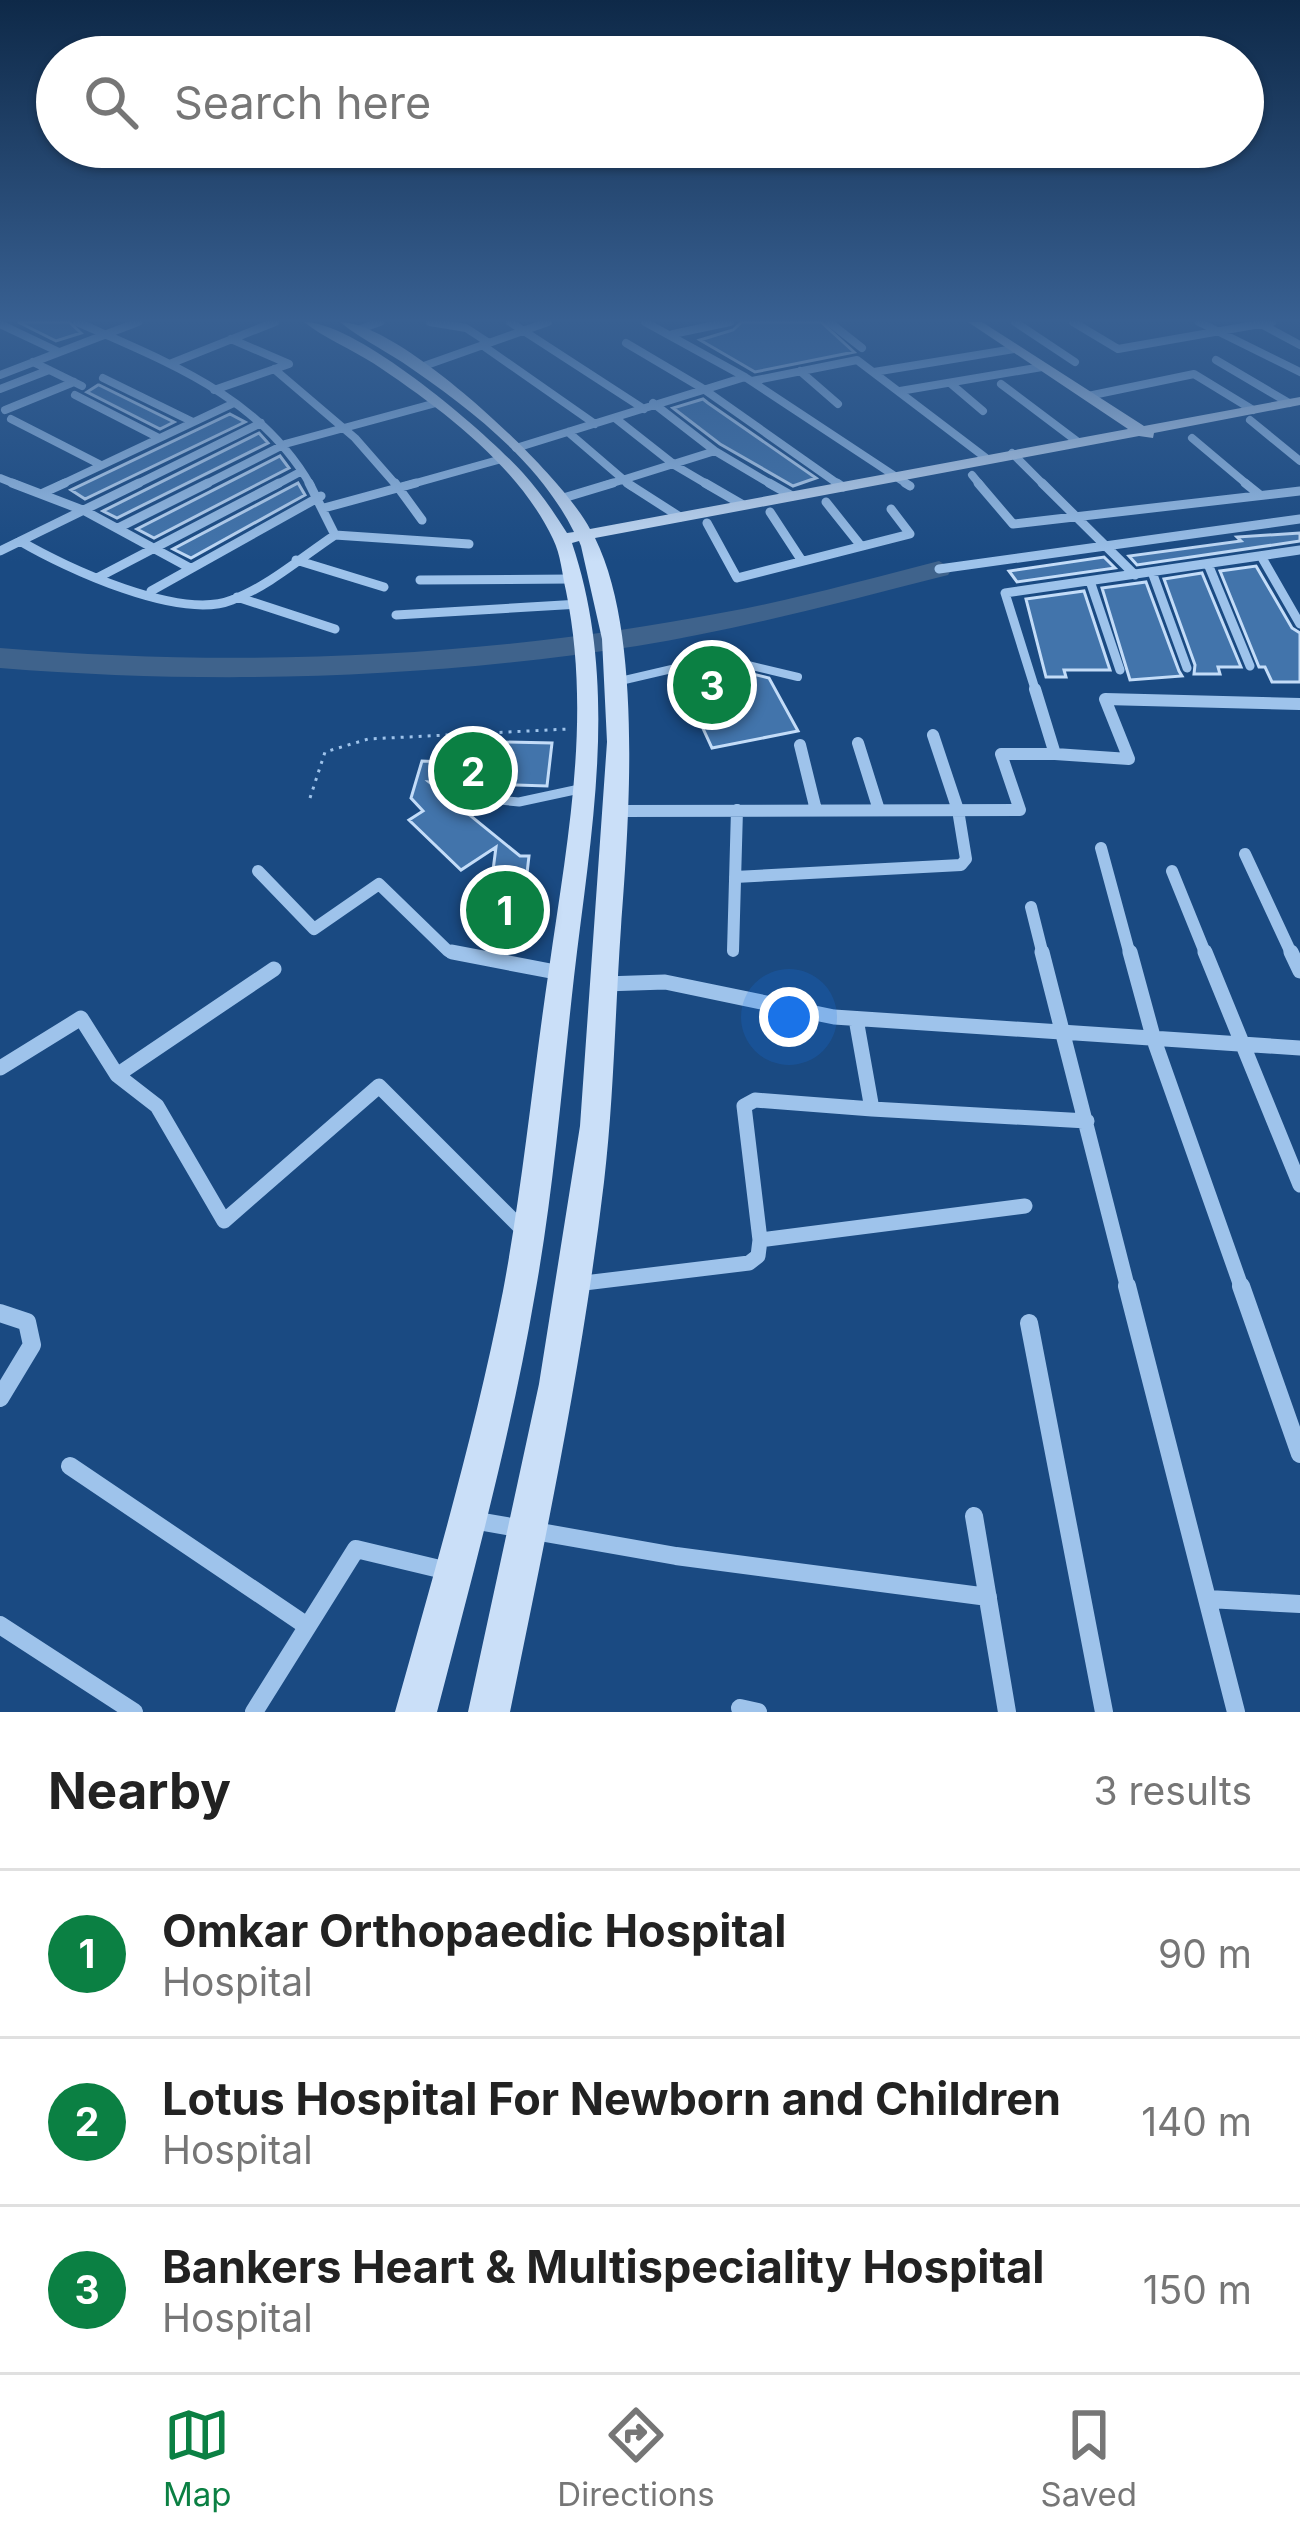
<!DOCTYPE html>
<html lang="en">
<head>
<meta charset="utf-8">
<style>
	:root { --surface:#fff; --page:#f2f2f2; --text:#222; --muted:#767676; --line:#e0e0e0; --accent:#0b8043 }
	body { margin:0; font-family:Inter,sans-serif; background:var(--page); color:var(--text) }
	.you { position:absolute; left:789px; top:1017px; width:42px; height:42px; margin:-30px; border:9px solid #fff; border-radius:50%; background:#1a73e8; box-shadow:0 0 0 18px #1a73e833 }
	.badge { display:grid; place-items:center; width:78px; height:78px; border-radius:50%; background:var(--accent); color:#fff; font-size:39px; font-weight:700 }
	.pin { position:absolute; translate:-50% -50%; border:6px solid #fff; box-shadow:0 3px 12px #0006 }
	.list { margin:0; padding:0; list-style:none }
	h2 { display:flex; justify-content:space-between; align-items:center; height:156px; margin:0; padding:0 48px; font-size:51px }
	h2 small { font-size:39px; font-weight:400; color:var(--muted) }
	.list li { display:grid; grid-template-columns:78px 1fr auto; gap:36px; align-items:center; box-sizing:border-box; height:168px; padding:0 48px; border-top:3px solid var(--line) }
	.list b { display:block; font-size:45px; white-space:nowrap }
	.list p { margin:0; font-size:39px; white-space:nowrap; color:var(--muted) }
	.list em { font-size:39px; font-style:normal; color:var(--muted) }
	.icon { flex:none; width:66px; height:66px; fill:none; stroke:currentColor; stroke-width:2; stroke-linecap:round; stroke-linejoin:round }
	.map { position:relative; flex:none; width:1300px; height:1712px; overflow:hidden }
	.search { position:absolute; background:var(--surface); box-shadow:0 3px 9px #0004; left:36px; right:36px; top:36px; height:132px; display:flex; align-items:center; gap:30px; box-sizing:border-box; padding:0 42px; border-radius:66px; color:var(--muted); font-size:45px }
	.sheet { height:660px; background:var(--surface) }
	nav { display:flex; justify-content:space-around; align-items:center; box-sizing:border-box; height:168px; border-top:3px solid var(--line); background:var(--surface); font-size:33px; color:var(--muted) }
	nav a { display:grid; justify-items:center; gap:6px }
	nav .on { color:var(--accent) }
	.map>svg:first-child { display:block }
</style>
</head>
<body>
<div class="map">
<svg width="1300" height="1712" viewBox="0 0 1300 1712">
	<rect width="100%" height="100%" fill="#1a4a82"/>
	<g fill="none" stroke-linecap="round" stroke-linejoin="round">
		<path fill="#3f638c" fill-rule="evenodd" d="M939 561 952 569 948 575C845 601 743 629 637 646 426 679 213 685 0 668V648C243 668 486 658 726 612 798 599 868 579 939 561Z"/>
	</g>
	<path fill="#4274ab" stroke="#c3dcf8" stroke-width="3" d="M18 322H69L81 333 56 341Z
		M742 322H821L854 352 755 372 700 340 733 330Z
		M98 385H99L174 422 160 429 87 392Z
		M703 399 708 403 816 478 793 486 720 444 673 408Z
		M230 414 245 422 85 499 71 490Z
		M259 433 268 443 117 518 103 511Z
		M280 456 289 468 154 538 137 529Z
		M298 483 305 495 191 558 173 549Z
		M1300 533V541L1137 565 1129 556 1241 541 1237 537Z
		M1104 557 1115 568 1017 582 1009 571Z
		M1256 566 1292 628 1300 633V682H1272L1265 667H1259L1220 571Z
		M1202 573 1241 667H1218L1220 674H1194L1195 665 1164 579Z
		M1146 582 1179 671 1182 676 1130 680 1102 588Z
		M1084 591 1110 670H1064L1066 677H1046L1026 599Z
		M719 666 769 678 798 731 712 748 679 676Z
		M502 742 552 743 547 786 429 782 520 856H529L521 925H486L496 847 461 870 409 820 423 811 411 798 422 761 444 762 447 749 501 750Z"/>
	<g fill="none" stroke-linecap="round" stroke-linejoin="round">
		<path stroke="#9ec3eb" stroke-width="3" stroke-dasharray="3 6" stroke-linecap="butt" d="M310 798 325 752 368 739 568 729"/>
		<path stroke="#9ec3eb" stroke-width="8" d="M616 682 719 658 798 677"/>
		<path stroke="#9ec3eb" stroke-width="9" d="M489 799 519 802 584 788"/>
		<path stroke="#9ec3eb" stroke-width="8" d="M77 322C167 362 260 396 311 486
			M430 322 466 328 489 343
			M510 322 644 409
			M645 322 745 377 910 486
			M829 322 862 348
			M1015 322 1075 362
			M1073 322 1118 349 1272 322
			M1199 322 1300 372
			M0 324 59 352
			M1261 324 1300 345
			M360 329 380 322
			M673 334 730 322
			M626 343 702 388 841 486
			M482 345 595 424
			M1216 360 1289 403
			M33 362 82 386
			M172 363 275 322
			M421 367 548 322
			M274 369 355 438 397 486
			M800 371 838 404
			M874 372 1014 349
			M0 375 138 322
			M103 378 193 422
			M752 381 857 360 986 458
			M950 383 983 411
			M1001 384 1078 442
			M0 389 49 370
			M214 390 289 364 231 339
			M900 391 1042 367
			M75 395 159 438
			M1088 396 1194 374 1253 410
			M653 403 715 451 774 486
			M5 410 74 382
			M615 418 676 466 710 486
			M11 419 101 465
			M1250 420 1300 461
			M568 432 631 486
			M1192 438 1249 486
			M516 448 745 377
			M1012 453 1045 486
			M972 475 981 486
			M0 478 20 486
			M58 486 234 403
			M133 486 261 423
			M202 486 285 444 436 403
			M274 486 300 472
			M405 486 498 460
			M603 486 715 451"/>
		<path stroke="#9ec3eb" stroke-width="9" d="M12 483 85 511 190 568
			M395 483 422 520
			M627 483 680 517
			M705 483 743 505
			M769 483 792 496
			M837 483 843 487
			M905 483 910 486
			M978 483 1013 524 1300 491
			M1042 483 1135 575
			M1245 483 1260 495
			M43 493 65 483
			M560 499 613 483
			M826 502 861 546
			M324 508 416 483
			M770 512 802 561
			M707 523 737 578 910 534 891 509
			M118 528 208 483
			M335 535 469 544
			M20 541C66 568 180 621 232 600 269 586 302 557 335 535L309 483
			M0 551 139 483
			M1261 556 1300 624
			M296 560 384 587
			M1208 564 1250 666
			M939 569 1300 519
			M1152 572 1187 668
			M97 578 279 483
			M420 580 572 579
			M1090 581 1120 670
			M151 591 321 496
			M237 597 335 629
			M396 615 580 604
			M1036 692 1005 593 1300 550"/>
		<path stroke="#9ec3eb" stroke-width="12" d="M858 743 879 810
			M800 745 816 810
			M1055 754 1129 759 1105 699 1300 704
			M616 811 1020 810 1001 754H1055L1035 689
			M1101 848 1130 955
			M1245 854 1292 955
			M258 871 314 929 379 884 448 951 468 955
			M1172 871 1206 955
			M735 877 961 865 966 859 958 810 933 735
			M1031 907 1043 955
			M733 951 737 810"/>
		<path stroke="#9ec3eb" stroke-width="15" d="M452 952 561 973
			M1042 952 1128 1289
			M1130 952 1154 1040 1242 1289
			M1205 952 1300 1185
			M1291 952 1300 971
			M604 984 665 982 834 1017 1300 1048
			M856 1019 872 1109 1087 1121
			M0 1068 81 1018 117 1075 157 1106 224 1221 379 1086 524 1231
			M117 1075 274 969
			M760 1240 1025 1206
			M576 1284 749 1263 758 1256 760 1240 744 1106 755 1100 872 1109"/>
		<path stroke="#9ec3eb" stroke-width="18" d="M1127 1286 1236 1712
			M1241 1286 1300 1454
			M0 1313 27 1322 32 1345 0 1398
			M1029 1323 1104 1712
			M70 1466 307 1626
			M974 1516 1007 1712
			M472 1520 676 1556 988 1597
			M1208 1599 1300 1604
			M0 1625 134 1712
			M740 1708 758 1712
			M254 1712 356 1549 448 1571"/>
		<path fill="#cadff8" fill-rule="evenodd" d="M304 322C358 322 486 432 523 473 540 492 554 512 567 533L574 532C539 461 467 406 402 362 382 349 358 337 340 322 401 322 561 473 590 529L1128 429 968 322H982L1144 426 1300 397V405L1154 433 1153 438 1139 436 595 538C643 635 629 820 621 927 615 1012 614 1097 604 1182 583 1360 546 1536 510 1712H468L539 1384 580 1126 607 742 602 639 581 546 579 541 572 543C620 686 591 831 574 977 562 1083 554 1189 535 1294 511 1435 473 1574 437 1712H395C434 1573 475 1433 503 1291 523 1184 533 1076 549 969 567 842 592 718 566 591 562 574 561 555 553 539 518 465 439 407 373 363 351 349 324 338 304 322Z"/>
	</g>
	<linearGradient id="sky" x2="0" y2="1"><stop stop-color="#0e2948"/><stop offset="0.57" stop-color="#386092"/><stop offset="1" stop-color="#386092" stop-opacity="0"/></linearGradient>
	<rect width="1300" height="562" fill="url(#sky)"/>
</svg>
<div class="you"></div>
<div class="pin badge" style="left:505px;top:910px">1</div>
<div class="pin badge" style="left:473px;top:771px">2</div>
<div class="pin badge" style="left:712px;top:685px">3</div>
<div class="search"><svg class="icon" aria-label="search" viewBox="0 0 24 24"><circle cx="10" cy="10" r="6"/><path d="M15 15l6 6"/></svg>Search here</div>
</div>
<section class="sheet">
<h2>Nearby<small>3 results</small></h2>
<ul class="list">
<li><span class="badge">1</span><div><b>Omkar Orthopaedic Hospital</b><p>Hospital</p></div><em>90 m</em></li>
<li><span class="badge">2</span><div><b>Lotus Hospital For Newborn and Children</b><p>Hospital</p></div><em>140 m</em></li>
<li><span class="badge">3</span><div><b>Bankers Heart &amp; Multispeciality Hospital</b><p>Hospital</p></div><em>150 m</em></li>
</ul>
</section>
<nav>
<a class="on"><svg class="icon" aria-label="map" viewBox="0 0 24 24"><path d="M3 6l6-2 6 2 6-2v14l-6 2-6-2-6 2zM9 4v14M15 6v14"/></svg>Map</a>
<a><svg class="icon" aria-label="directions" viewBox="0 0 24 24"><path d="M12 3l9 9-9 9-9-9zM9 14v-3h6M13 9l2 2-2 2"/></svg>Directions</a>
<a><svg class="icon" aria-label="saved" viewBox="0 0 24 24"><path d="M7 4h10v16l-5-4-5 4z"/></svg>Saved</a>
</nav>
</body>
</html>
